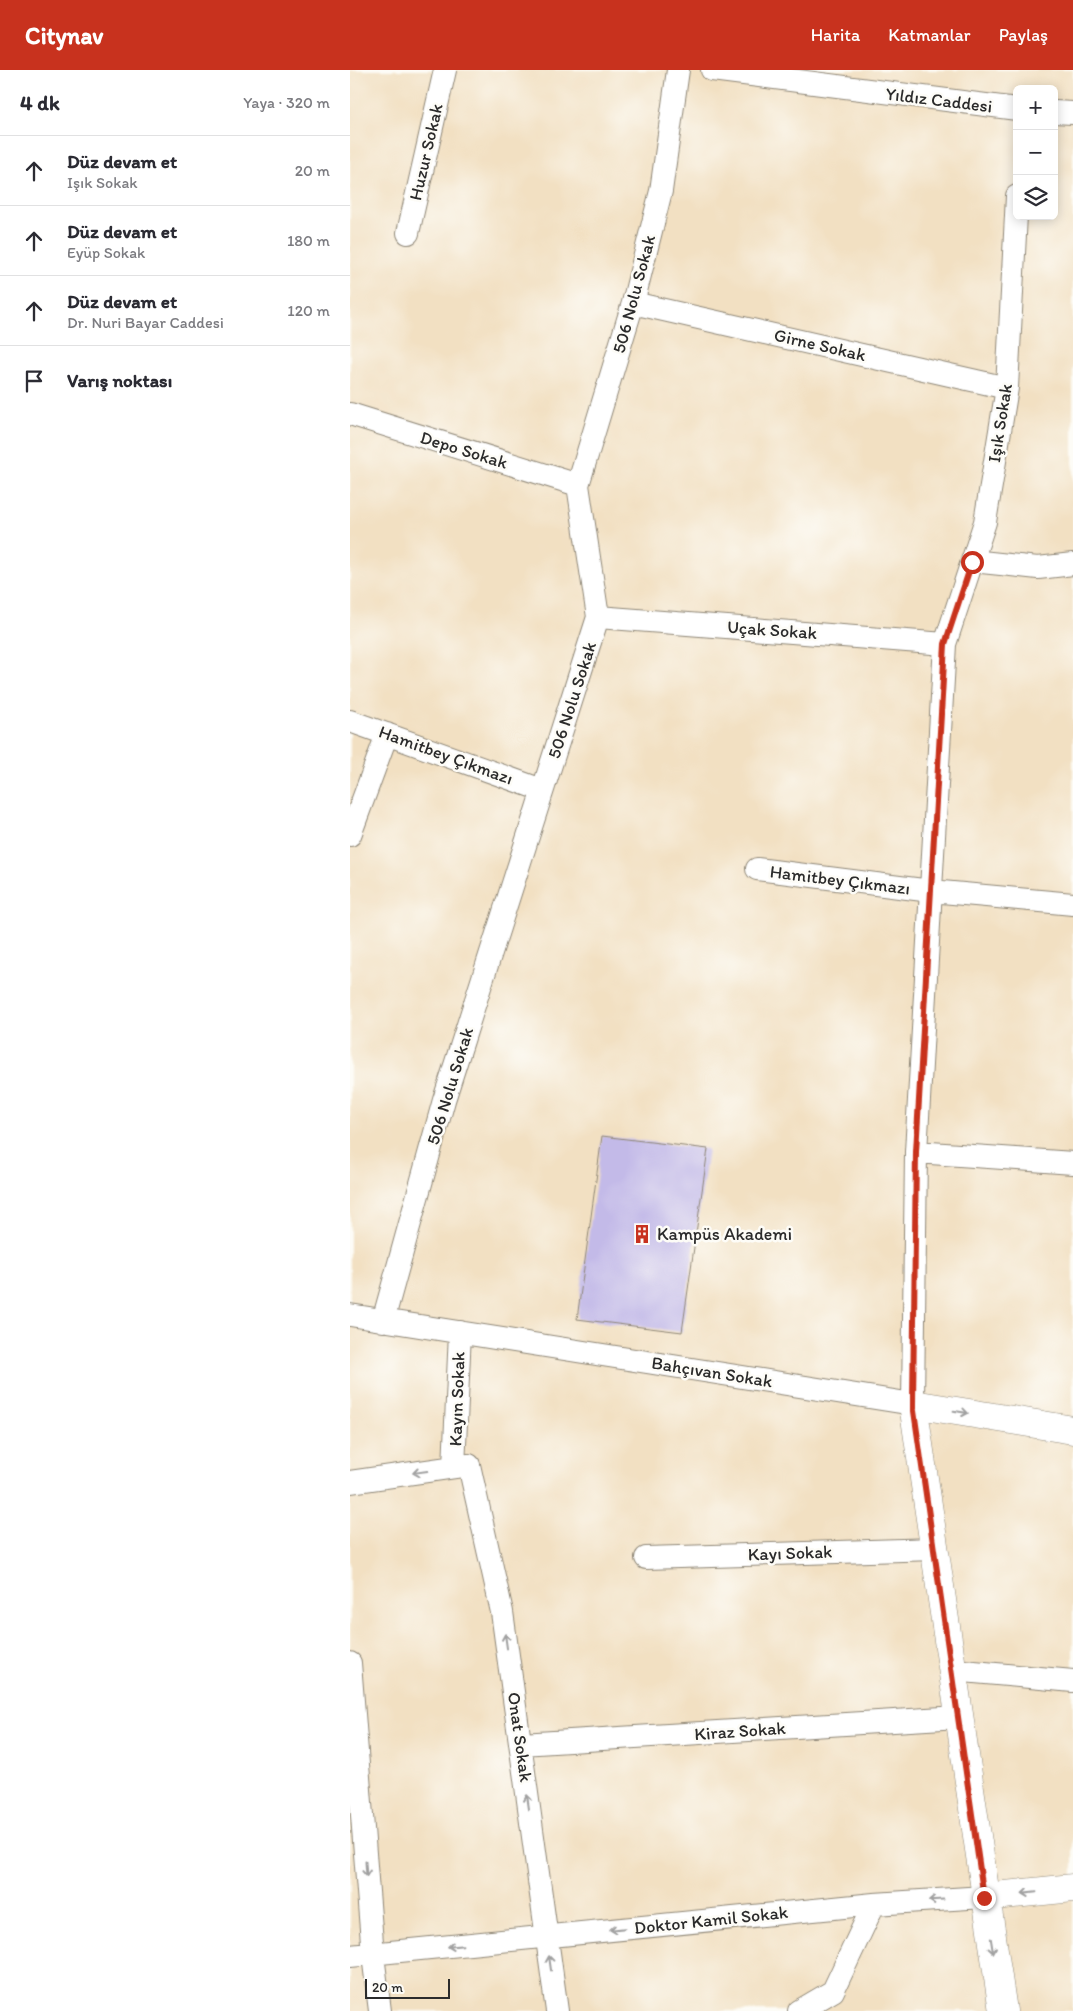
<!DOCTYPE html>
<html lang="tr">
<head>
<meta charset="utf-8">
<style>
	:root { --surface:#fff; --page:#f7f7f7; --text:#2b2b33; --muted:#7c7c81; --line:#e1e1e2; --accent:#c8321e }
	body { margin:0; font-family:Itim,sans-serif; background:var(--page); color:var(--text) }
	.controls { position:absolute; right:15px; top:15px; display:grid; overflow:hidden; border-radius:8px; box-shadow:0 2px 12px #0003 }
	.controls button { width:45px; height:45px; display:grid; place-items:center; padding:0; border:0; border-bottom:1px solid var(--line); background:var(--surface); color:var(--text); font:25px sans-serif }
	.scale { position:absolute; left:15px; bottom:12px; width:85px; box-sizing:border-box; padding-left:5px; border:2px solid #2b2b2b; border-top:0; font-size:14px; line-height:18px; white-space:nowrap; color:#2b2b2b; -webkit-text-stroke:4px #fdfcf7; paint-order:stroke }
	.stop { position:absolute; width:15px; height:15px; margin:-11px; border:4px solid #c8321e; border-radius:50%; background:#fff }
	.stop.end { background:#c8321e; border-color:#fff; box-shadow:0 1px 5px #0008 }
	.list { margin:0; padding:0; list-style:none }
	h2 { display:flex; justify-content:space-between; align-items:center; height:65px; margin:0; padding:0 20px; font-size:21px }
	h2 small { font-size:16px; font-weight:400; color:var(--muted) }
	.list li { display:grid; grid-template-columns:32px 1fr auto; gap:15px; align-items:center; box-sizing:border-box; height:70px; padding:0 20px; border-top:1px solid var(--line) }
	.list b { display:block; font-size:19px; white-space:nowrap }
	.list p { margin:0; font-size:16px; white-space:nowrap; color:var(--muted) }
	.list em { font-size:16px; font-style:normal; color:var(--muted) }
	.icon { flex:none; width:28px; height:28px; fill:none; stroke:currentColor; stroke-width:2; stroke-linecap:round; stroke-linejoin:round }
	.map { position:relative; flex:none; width:723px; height:1941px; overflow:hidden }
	header { display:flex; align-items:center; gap:30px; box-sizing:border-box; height:70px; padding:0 25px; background:var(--accent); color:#fff }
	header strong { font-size:24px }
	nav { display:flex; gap:28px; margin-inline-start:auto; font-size:18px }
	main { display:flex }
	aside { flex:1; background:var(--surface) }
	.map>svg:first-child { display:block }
</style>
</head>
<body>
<header>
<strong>Citynav</strong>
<nav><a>Harita</a><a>Katmanlar</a><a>Paylaş</a></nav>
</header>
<main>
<aside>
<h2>4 dk<small>Yaya · 320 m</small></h2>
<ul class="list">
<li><svg class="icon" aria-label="ahead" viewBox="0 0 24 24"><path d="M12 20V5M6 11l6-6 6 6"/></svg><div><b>Düz devam et</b><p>Işık Sokak</p></div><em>20 m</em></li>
<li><svg class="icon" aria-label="ahead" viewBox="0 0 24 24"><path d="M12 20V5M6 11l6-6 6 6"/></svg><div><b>Düz devam et</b><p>Eyüp Sokak</p></div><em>180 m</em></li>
<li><svg class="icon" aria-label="ahead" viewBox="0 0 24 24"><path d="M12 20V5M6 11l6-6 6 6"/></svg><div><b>Düz devam et</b><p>Dr. Nuri Bayar Caddesi</p></div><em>120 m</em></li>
<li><svg class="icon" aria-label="arrive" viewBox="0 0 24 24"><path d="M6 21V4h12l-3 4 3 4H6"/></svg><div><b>Varış noktası</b></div></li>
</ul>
</aside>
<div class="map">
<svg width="723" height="1941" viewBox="0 0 723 1941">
	<rect width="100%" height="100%" fill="#fdfcf7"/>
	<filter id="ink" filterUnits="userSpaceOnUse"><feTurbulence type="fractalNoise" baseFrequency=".02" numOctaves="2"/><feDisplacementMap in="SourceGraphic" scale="10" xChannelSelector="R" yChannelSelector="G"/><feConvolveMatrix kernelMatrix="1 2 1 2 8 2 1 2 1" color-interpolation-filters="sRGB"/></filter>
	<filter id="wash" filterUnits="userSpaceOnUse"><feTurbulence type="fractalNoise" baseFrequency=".0096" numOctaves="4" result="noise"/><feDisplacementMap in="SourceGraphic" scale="20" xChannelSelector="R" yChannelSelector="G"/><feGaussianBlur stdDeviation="1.12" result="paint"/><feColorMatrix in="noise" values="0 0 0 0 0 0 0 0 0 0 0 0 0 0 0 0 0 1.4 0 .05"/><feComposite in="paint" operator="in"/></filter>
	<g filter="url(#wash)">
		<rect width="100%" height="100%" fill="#f2e0c2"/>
		<g id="blocks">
			<path fill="#c3bae8" d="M252 1066 358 1079 332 1262 227 1249Z"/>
		</g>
	</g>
	<g filter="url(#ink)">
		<use href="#blocks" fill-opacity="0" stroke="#8e8676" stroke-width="1"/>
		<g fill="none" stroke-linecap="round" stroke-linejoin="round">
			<g stroke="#8e8676" stroke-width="24">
				<path id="minor" d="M362 0 667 39
					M704 42 723 43
					M58 163 95 0
					M283 233 657 318
					M0 344 228 415
					M622 491 688 498 723 494
					M248 547 595 574
					M0 651 192 720
					M0 765 37 664
					M407 799 581 821 723 834
					M566 1082 723 1093
					M0 1245 563 1334 566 1082 595 574 635 452 657 318 667 126
					M33 1251 94 1030 248 547 228 415 283 233 311 121 328 0
					M104 1397 110 1262
					M0 1412 119 1395 152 1542 207 1941
					M296 1488 585 1479
					M0 1593 23 1885 30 1941
					M602 1600 723 1611
					M171 1674 609 1647
					M0 1886 524 1834 634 1827
					M483 1921 524 1834
					M449 1941 483 1921"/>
			</g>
			<g stroke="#8e8676" stroke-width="29">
				<path id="tertiary" d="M634 1827 723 1818
					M653 1941 563 1334 723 1360"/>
			</g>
			<use href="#minor" stroke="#fff" stroke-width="22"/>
			<use href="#tertiary" stroke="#fff" stroke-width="28"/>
		</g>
		<defs><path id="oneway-shaft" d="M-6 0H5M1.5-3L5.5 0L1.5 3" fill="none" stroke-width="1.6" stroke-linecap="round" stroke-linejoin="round" transform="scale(1.25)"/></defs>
		<g stroke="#a0a0a0">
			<use href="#oneway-shaft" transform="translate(611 1342) rotate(9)"/>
			<use href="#oneway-shaft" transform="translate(70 1402) rotate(172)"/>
			<use href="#oneway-shaft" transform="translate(156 1571) rotate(-98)"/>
			<use href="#oneway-shaft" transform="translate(178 1732) rotate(-98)"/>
			<use href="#oneway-shaft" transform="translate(16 1799) rotate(86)"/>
			<use href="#oneway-shaft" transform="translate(679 1823) rotate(174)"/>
			<use href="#oneway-shaft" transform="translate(586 1830) rotate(177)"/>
			<use href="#oneway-shaft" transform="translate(267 1859) rotate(174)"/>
			<use href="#oneway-shaft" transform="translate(105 1876) rotate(174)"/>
			<use href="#oneway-shaft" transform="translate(642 1876) rotate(81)"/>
			<use href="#oneway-shaft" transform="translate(200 1893) rotate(-98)"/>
		</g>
	</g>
	<g fill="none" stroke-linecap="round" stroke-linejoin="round" filter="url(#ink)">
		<path stroke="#c8321e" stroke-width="6" d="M622 492 595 574 566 1082 563 1334 634 1828"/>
	</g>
	<defs>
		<g id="building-bare" transform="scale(1.5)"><path d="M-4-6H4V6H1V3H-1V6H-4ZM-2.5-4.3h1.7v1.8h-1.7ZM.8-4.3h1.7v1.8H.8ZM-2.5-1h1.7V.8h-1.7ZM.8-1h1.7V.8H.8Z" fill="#c8321e" stroke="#fdfcf7" stroke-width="2.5" paint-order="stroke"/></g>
	</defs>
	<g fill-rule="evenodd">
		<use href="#building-bare" x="292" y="1164"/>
	</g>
	<g text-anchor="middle" stroke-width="5" stroke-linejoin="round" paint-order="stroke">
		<g font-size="18" fill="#2b2b2b" stroke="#fdfcf7">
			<text transform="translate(589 30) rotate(7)" y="6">Yıldız Caddesi</text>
			<text transform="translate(76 82) rotate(-77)" y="6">Huzur Sokak</text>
			<text transform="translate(284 224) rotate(-75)" y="6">506 Nolu Sokak</text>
			<text transform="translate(470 275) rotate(13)" y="6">Girne Sokak</text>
			<text transform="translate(650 353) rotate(-81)" y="6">Işık Sokak</text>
			<text transform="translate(114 380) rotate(17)" y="6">Depo Sokak</text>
			<text transform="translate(422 560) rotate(4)" y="6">Uçak Sokak</text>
			<text transform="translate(222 630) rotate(-72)" y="6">506 Nolu Sokak</text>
			<text transform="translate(96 685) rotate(20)" y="6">Hamitbey Çıkmazı</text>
			<text transform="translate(490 810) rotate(7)" y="6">Hamitbey Çıkmazı</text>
			<text transform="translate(100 1016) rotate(-73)" y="6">506 Nolu Sokak</text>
			<text transform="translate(362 1302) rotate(9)" y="6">Bahçıvan Sokak</text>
			<text transform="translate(107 1329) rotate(-88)" y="6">Kayın Sokak</text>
			<text transform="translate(440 1483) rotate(-2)" y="6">Kayı Sokak</text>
			<text transform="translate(390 1661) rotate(-4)" y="6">Kiraz Sokak</text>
			<text transform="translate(170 1667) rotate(82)" y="6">Onat Sokak</text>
			<text transform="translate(361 1850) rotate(-6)" y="6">Doktor Kamil Sokak</text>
		</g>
		<g font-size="18" fill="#2b2b2b" stroke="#fdfcf7" text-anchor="start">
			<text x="307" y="1170">Kampüs Akademi</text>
		</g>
	</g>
</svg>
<div class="controls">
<button>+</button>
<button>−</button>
<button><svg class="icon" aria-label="layers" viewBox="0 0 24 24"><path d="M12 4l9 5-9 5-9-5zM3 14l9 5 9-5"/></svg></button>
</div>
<div class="scale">20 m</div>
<div class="stop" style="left:622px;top:492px"></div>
<div class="stop end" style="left:634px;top:1828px"></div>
</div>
</main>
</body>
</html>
